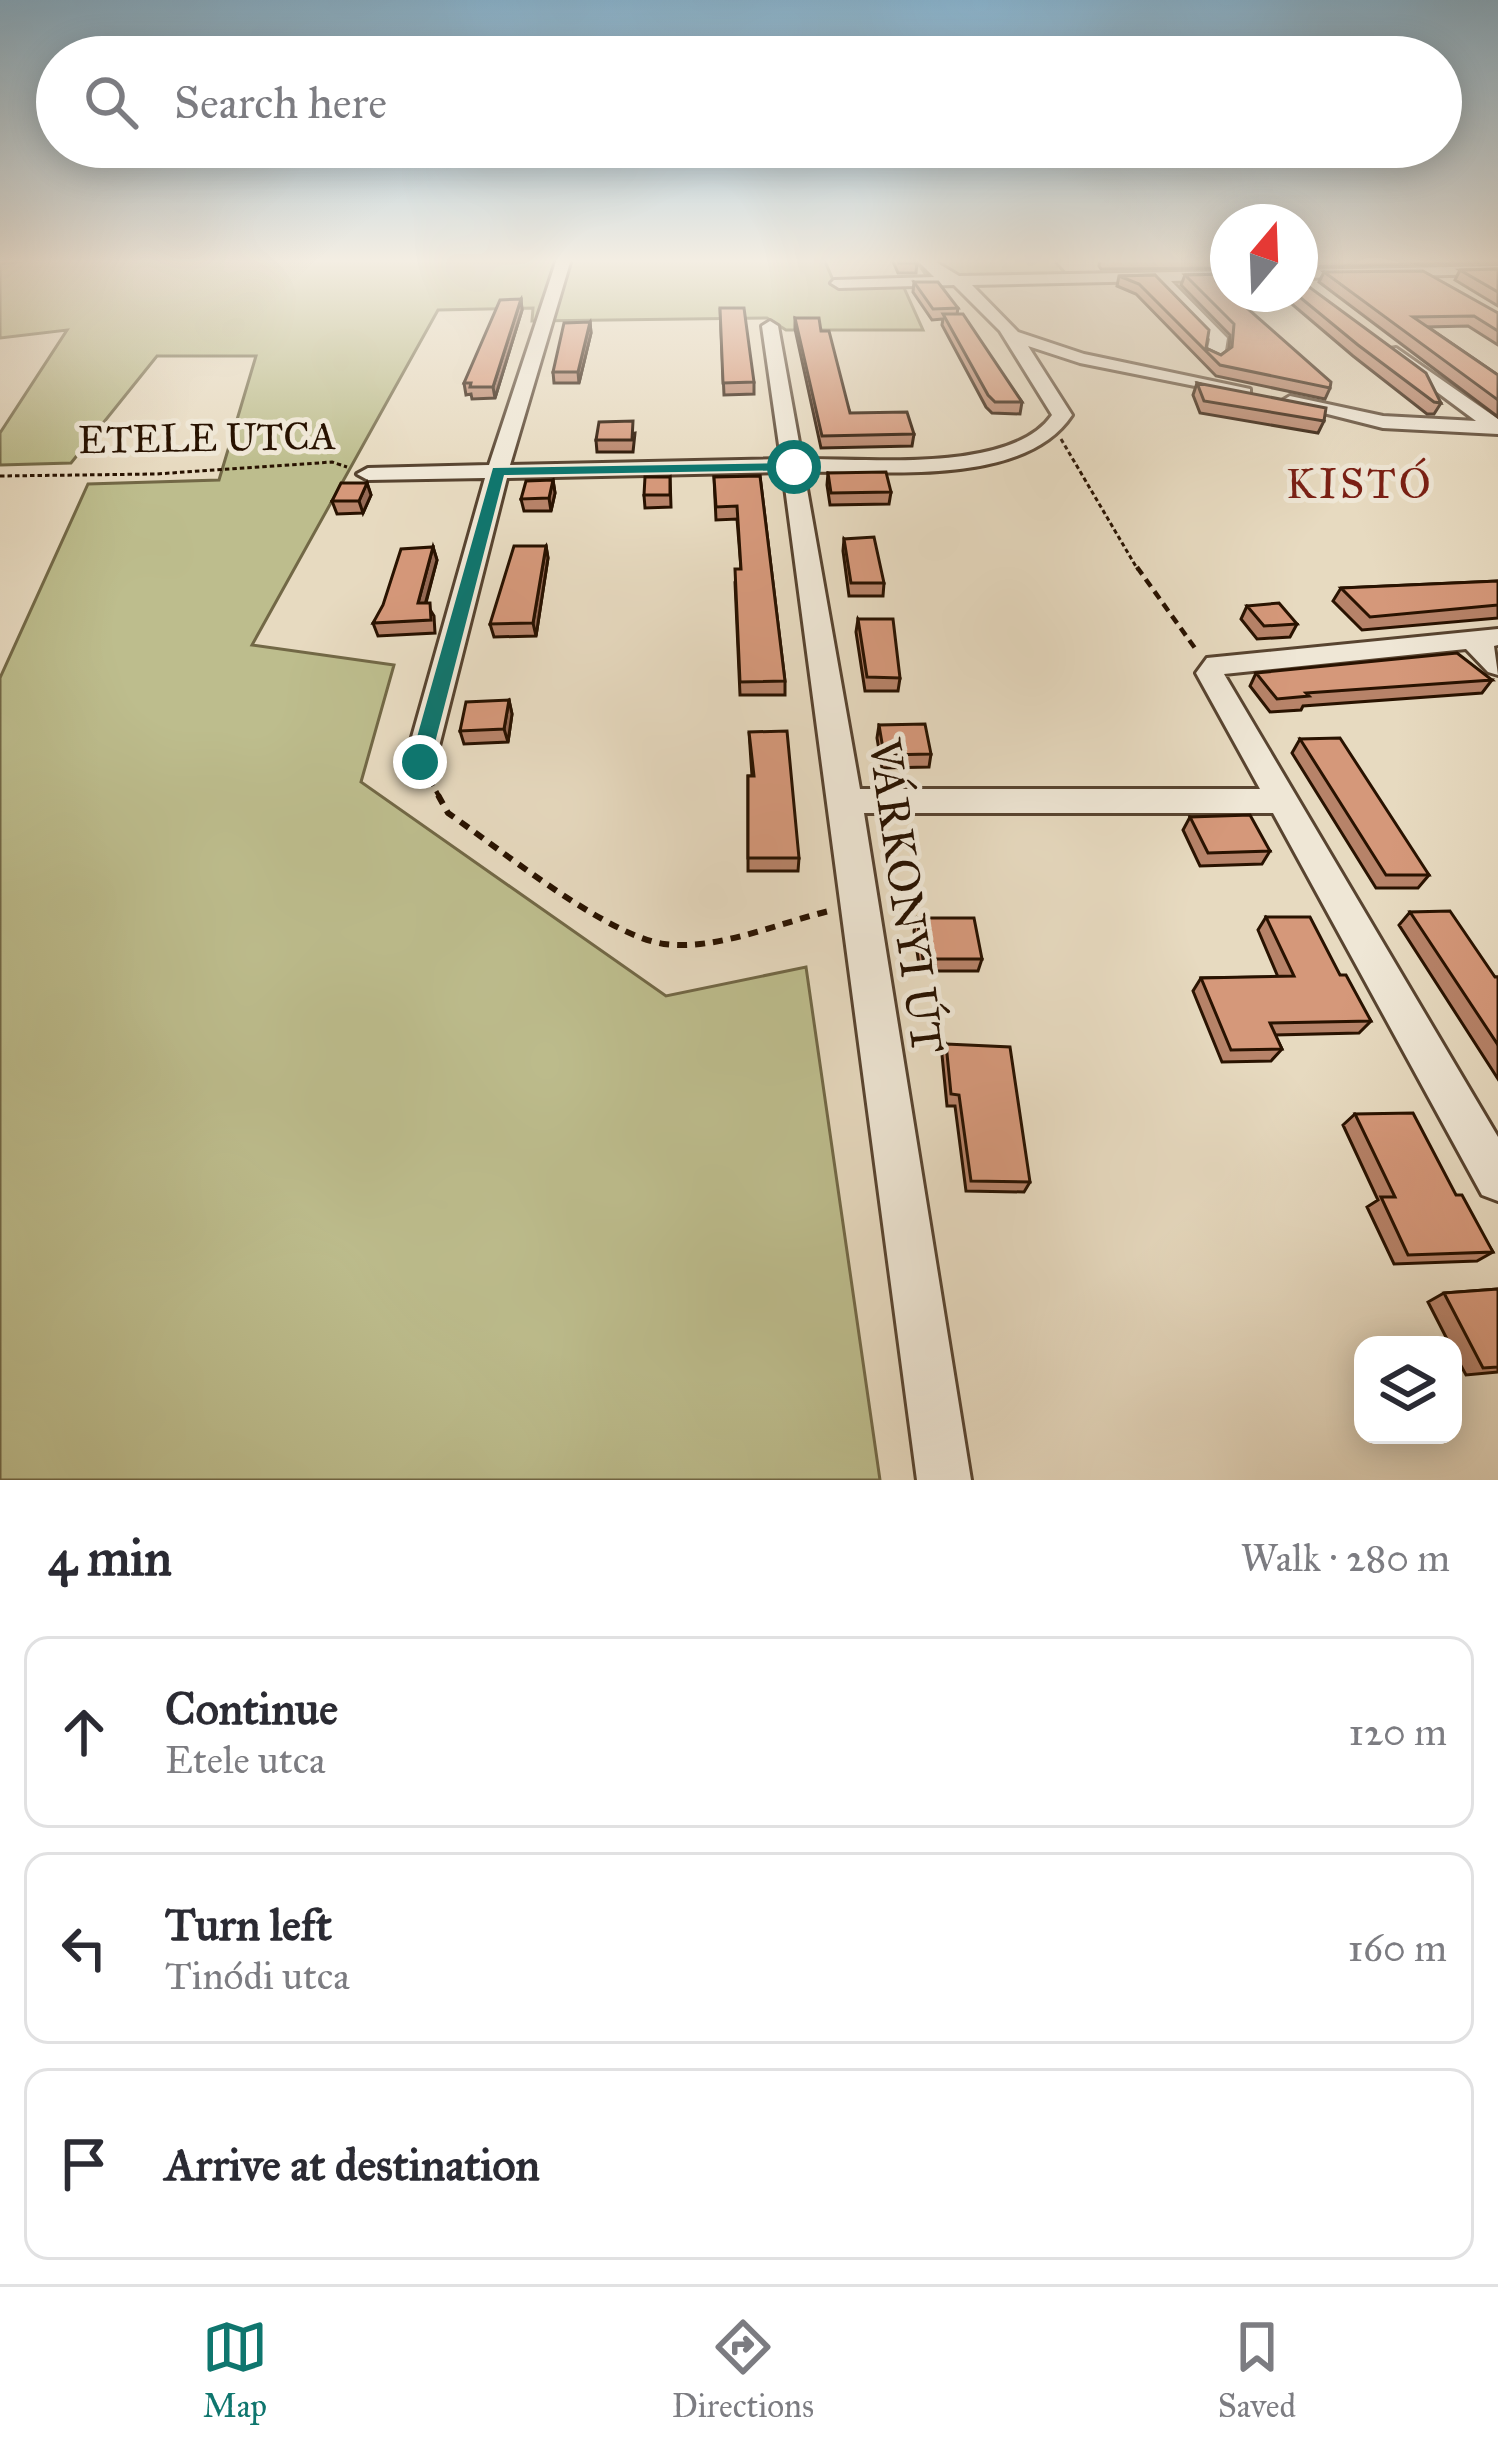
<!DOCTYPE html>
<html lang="en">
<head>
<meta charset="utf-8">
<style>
	:root { --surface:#fff; --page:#f2f2f3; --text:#2b2b33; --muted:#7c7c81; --line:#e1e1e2; --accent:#0f766e }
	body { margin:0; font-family:"IM FELL Great Primer",serif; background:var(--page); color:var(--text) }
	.controls { position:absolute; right:36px; bottom:36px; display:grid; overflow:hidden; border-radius:24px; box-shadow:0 6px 30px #0003 }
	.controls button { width:108px; height:108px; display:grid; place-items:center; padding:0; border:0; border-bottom:3px solid var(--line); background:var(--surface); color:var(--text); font:60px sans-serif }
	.compass { position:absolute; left:1210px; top:204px; width:108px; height:108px; border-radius:50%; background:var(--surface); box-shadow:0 6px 30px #0003; rotate:19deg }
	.stop { position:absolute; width:36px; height:36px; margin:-27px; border:9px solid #0f766e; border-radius:50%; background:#fff }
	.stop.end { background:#0f766e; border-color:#fff; box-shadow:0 3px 12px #0008 }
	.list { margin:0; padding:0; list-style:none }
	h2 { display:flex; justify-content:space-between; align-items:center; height:156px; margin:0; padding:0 48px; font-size:51px }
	h2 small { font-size:39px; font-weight:400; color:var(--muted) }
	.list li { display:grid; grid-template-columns:78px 1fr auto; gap:36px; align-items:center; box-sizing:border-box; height:192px; margin:0 24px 24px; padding:0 24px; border:3px solid var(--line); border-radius:24px }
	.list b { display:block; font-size:45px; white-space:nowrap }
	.list p { margin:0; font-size:39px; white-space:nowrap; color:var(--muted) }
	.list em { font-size:39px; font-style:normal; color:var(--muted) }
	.icon { flex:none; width:66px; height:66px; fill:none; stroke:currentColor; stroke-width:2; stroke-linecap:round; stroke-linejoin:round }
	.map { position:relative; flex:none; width:1498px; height:1480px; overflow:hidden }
	.search { position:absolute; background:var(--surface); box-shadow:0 6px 30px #0003; left:36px; right:36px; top:36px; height:132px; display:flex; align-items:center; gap:30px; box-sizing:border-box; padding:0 42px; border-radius:66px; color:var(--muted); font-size:45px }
	.sheet { height:804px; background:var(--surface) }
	nav { display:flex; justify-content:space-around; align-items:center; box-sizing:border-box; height:168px; border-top:3px solid var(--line); background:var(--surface); font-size:33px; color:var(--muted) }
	nav a { display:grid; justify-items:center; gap:6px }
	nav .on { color:var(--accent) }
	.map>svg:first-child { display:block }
</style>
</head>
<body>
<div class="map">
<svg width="1498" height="1480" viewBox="0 0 1498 1480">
	<rect width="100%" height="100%" fill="#e7dac0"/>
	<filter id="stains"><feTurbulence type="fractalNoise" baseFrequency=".00167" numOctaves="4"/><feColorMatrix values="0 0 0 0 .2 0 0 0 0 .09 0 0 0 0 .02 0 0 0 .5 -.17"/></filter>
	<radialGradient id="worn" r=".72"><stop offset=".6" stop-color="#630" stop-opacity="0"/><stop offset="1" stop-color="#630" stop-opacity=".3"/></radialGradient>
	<path fill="#bdbd8d" stroke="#726846" stroke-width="3" d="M40 259H824L833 280 900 279 923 330H786L767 318 532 321 533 308 438 310 252 645 394 665 361 782 666 996 806 967 880 1480H0V678L88 484 219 480 256 356H157L71 463 0 465V433L67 330 0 338V264Z
		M915 259H1053L1066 274 928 278Z"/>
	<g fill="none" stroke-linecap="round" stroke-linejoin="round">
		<g stroke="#584430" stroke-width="6">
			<path id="minor" d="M557 259H571L510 465 781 459 762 326 770 321 778 326 802 459C867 458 1011 474 1052 415L1000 331 954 285 839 288 831 283 834 280 934 277 916 259H931L959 276 1228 271V279L1171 281 1227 338 1224 357 1215 362 1206 357 1210 339 1154 281 972 285 1018 332 1084 354 1250 389V397L1080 363 1028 346 1072 415C1024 488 882 470 804 472L860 789H1260L1196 673 1207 658 1498 629V645L1494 646 1498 675 1488 672 1466 649 1224 674 1498 1137V1201L1482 1195 1273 813H864L971 1480H917L783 472 507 478 435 762 431 770H409L405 762 485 478 368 480 357 474 368 468 489 465Z
				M1498 266V274L1300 278V270Z
				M1396 348 1498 419V434L1383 428 1280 402 1290 396 1383 416 1476 421 1390 357V349Z"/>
		</g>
		<path stroke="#281200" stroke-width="3" stroke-dasharray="4.5 3" stroke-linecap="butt" d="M1061 439 1138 570
			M0 476 156 474 332 462 347 467"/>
		<path stroke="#281200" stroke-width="4.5" stroke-dasharray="9 6" stroke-linecap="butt" d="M1137 567 1197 651
			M429 778 440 798"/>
		<path stroke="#281200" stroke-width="6" stroke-dasharray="10 8" stroke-linecap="butt" d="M438 795 448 813C500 849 605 935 664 944 715 951 779 923 829 911"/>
		<use href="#minor" fill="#efe7d6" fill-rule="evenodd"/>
	</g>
	<path fill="#b78369" stroke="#281200" stroke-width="3" d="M892 259H915L917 263 916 273H898Z
		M1100 259H1228V268L1101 269 1099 266Z
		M1300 259H1498V262L1301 267V281L1441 403 1434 414H1427L1353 356 1280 294H1300Z
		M1498 269V306L1455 280 1460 270Z
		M1324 272 1498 313V345L1468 326 1428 327 1498 375V417L1319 282Z
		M1228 274V294L1330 388 1325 399 1216 376 1136 294 1117 286 1119 276 1155 275 1206 348 1221 355 1229 349 1230 335 1181 285 1185 275Z
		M914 282 958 308 957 314 1022 402 1020 414 992 413 986 407 942 325 943 319 932 320 913 292Z
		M521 299 522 310 495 398 472 399 471 394 466 395 464 383Z
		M720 308 754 382V394L724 395Z
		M795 318 821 331 850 413 914 434 912 446 821 448 795 329Z
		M590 322 591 333 579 383H554L553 372Z
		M1197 383 1324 421 1318 433 1200 413 1193 395Z
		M635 433 633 452H597L596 440Z
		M828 473 891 492 889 504 830 505 827 485Z
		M760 476 785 681V695H740L735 582 741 569 737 519 716 520 714 477Z
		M670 477 671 507 645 508 644 495Z
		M553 480 555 493 551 511H524L521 499Z
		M367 483 371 495 363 513 337 514 332 501Z
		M844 539 884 583 883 596H849L843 551Z
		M546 546 548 558 536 636 494 637 490 624Z
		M433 547 437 560 426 603 434 616 435 633 378 636 373 623Z
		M1498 581V618L1362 630 1333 601 1341 588Z
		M1247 606 1297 624 1290 637 1257 639 1241 619Z
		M858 619 900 678 898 691H865L856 632Z
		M1256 673 1492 680 1482 693 1303 706 1301 710 1270 712 1250 686Z
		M509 700 512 714 508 742 464 744 460 731Z
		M879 725 931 754 929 767 882 768 877 738Z
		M749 732 799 858 798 871H748V776H752Z
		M1300 739 1429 875 1418 888H1376L1292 753Z
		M1190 817 1270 851 1262 864 1200 866 1183 830Z
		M1410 912 1495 977H1498V1079L1399 925Z
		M1266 917 1340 975 1371 1021 1359 1033 1275 1035 1282 1049 1271 1061 1222 1062 1193 991 1201 978 1278 977 1258 930Z
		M917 918 982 959 978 971H920L914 931Z
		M946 1044 1030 1182 1024 1192 966 1191 955 1106H947L942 1055Z
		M1355 1114 1456 1195 1493 1252 1477 1261 1394 1264 1367 1207 1378 1200 1343 1125Z
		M1498 1289V1372L1466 1375 1453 1351V1345H1450L1428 1302 1444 1293Z"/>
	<path fill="#956a55" stroke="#281200" stroke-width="3" d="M521 299 522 310 495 398 493 387Z
		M590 322 591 333 579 383 578 372Z
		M553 480 555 493 551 511 549 498Z
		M367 483 371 495 363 513 359 501Z
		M546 546 548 558 536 636 533 623Z
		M433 547 437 560 422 616 418 603Z
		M509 700 512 714 508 742 504 729Z"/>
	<path fill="#d5987a" stroke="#281200" stroke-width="3" d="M898 259H915L917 263H899Z
		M1300 259 1301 281 1426 373 1441 403 1434 402 1358 345 1296 294H1300Z
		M1498 269V292L1460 270Z
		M1423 271 1498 313V331L1474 316 1413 317 1498 375V400L1324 272Z
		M1228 274V281L1217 282 1228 292V294H1231L1331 382 1330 388 1220 365 1139 284 1119 276 1155 275 1209 330 1206 348 1221 355 1232 347 1234 324 1185 275Z
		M914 282H938L958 308 933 309Z
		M521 299 493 387H470L471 383H464L500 300Z
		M720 308H744L754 382 723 383Z
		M943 314H963L1022 402H995L988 395Z
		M795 318H819L821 331H829L850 413 907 412 914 434 822 436Z
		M590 322 578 372H553L564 323Z
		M1197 383 1326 408 1324 421 1204 401Z
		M633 421 632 440H596L599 422Z
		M886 472 891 492 831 493 828 473Z
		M760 476 785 681 740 682 735 569H741L737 506 716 507 714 477Z
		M645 477H670V495H644Z
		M553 480 549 498 521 499 526 481Z
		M341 483H367L359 501H332Z
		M874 537 884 583H851L844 539Z
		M514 546H546L533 623 490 624Z
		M433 547 418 603H430L431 620 373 623 383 605 401 549Z
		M1498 581V605L1370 617 1341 588Z
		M1279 603 1297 624 1264 626 1247 606Z
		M858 619H893L900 678 867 677Z
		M1457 653 1492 680 1306 693 1309 696 1277 699 1256 673Z
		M509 700 504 729 460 731 466 702Z
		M925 724 931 754 884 755 879 725Z
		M787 731 799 858H748V776H754L749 732Z
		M1340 738 1429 875H1386L1300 739Z
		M1250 815 1270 851 1208 853 1190 817Z
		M1450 911 1495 977H1498V1045L1410 912Z
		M1266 917H1310L1340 975H1346L1371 1021 1270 1023 1282 1049 1231 1050 1201 978 1294 976Z
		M917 918H974L982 959H923Z
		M946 1044 1010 1047 1030 1182 971 1181 959 1095 951 1094Z
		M1413 1113 1456 1195H1462L1493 1252 1408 1255 1381 1197H1395L1355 1114Z
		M1498 1289V1367L1483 1368 1444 1293Z"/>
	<linearGradient id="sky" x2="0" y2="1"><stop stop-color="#87b6d4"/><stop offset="0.56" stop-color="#f4eee3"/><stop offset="1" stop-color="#f4eee3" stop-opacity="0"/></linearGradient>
	<rect width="1498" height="466" fill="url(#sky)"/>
	<path fill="#0f766e" d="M794 463 799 470 504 475 430 762 427 767H413L410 762 493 468Z"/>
	<g text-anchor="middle" stroke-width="10" stroke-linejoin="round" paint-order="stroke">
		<g font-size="39" fill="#281200" stroke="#efe7d6">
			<text transform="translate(207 437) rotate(-1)" y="14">ETELE UTCA</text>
		</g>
		<g font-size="42" letter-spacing="3" fill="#7a1f14" stroke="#efe7d6">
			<text x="1360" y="498">KISTÓ</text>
		</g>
		<g font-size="45" fill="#281200" stroke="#efe7d6">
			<text transform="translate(907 896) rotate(82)" y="16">VÁRKONYI ÚT</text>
		</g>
	</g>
	<rect width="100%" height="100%" filter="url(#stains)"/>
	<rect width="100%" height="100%" fill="url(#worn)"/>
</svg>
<div class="controls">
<button><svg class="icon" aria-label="layers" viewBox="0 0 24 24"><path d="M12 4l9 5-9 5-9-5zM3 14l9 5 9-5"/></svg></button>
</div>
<svg class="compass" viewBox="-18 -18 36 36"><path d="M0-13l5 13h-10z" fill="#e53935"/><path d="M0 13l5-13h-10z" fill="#7c7c81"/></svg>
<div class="stop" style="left:794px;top:467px"></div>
<div class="stop end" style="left:420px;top:762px"></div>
<div class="search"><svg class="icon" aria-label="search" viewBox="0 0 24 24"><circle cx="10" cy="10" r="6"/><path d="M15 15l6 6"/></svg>Search here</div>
</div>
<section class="sheet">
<h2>4 min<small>Walk · 280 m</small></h2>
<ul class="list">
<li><svg class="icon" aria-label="ahead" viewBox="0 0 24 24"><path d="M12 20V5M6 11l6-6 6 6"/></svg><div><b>Continue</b><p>Etele utca</p></div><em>120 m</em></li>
<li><svg class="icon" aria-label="left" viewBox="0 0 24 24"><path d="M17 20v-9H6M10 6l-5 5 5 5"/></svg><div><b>Turn left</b><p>Tinódi utca</p></div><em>160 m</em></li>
<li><svg class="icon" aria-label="arrive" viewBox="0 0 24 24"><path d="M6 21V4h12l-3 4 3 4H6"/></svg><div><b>Arrive at destination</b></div></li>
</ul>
</section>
<nav>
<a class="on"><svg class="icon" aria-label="map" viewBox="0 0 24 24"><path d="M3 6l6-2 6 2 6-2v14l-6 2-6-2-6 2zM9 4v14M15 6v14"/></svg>Map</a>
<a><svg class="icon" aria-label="directions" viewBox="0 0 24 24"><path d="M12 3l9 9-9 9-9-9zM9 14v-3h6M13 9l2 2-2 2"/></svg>Directions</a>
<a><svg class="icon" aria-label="saved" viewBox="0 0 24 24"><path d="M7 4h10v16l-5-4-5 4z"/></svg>Saved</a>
</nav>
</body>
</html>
